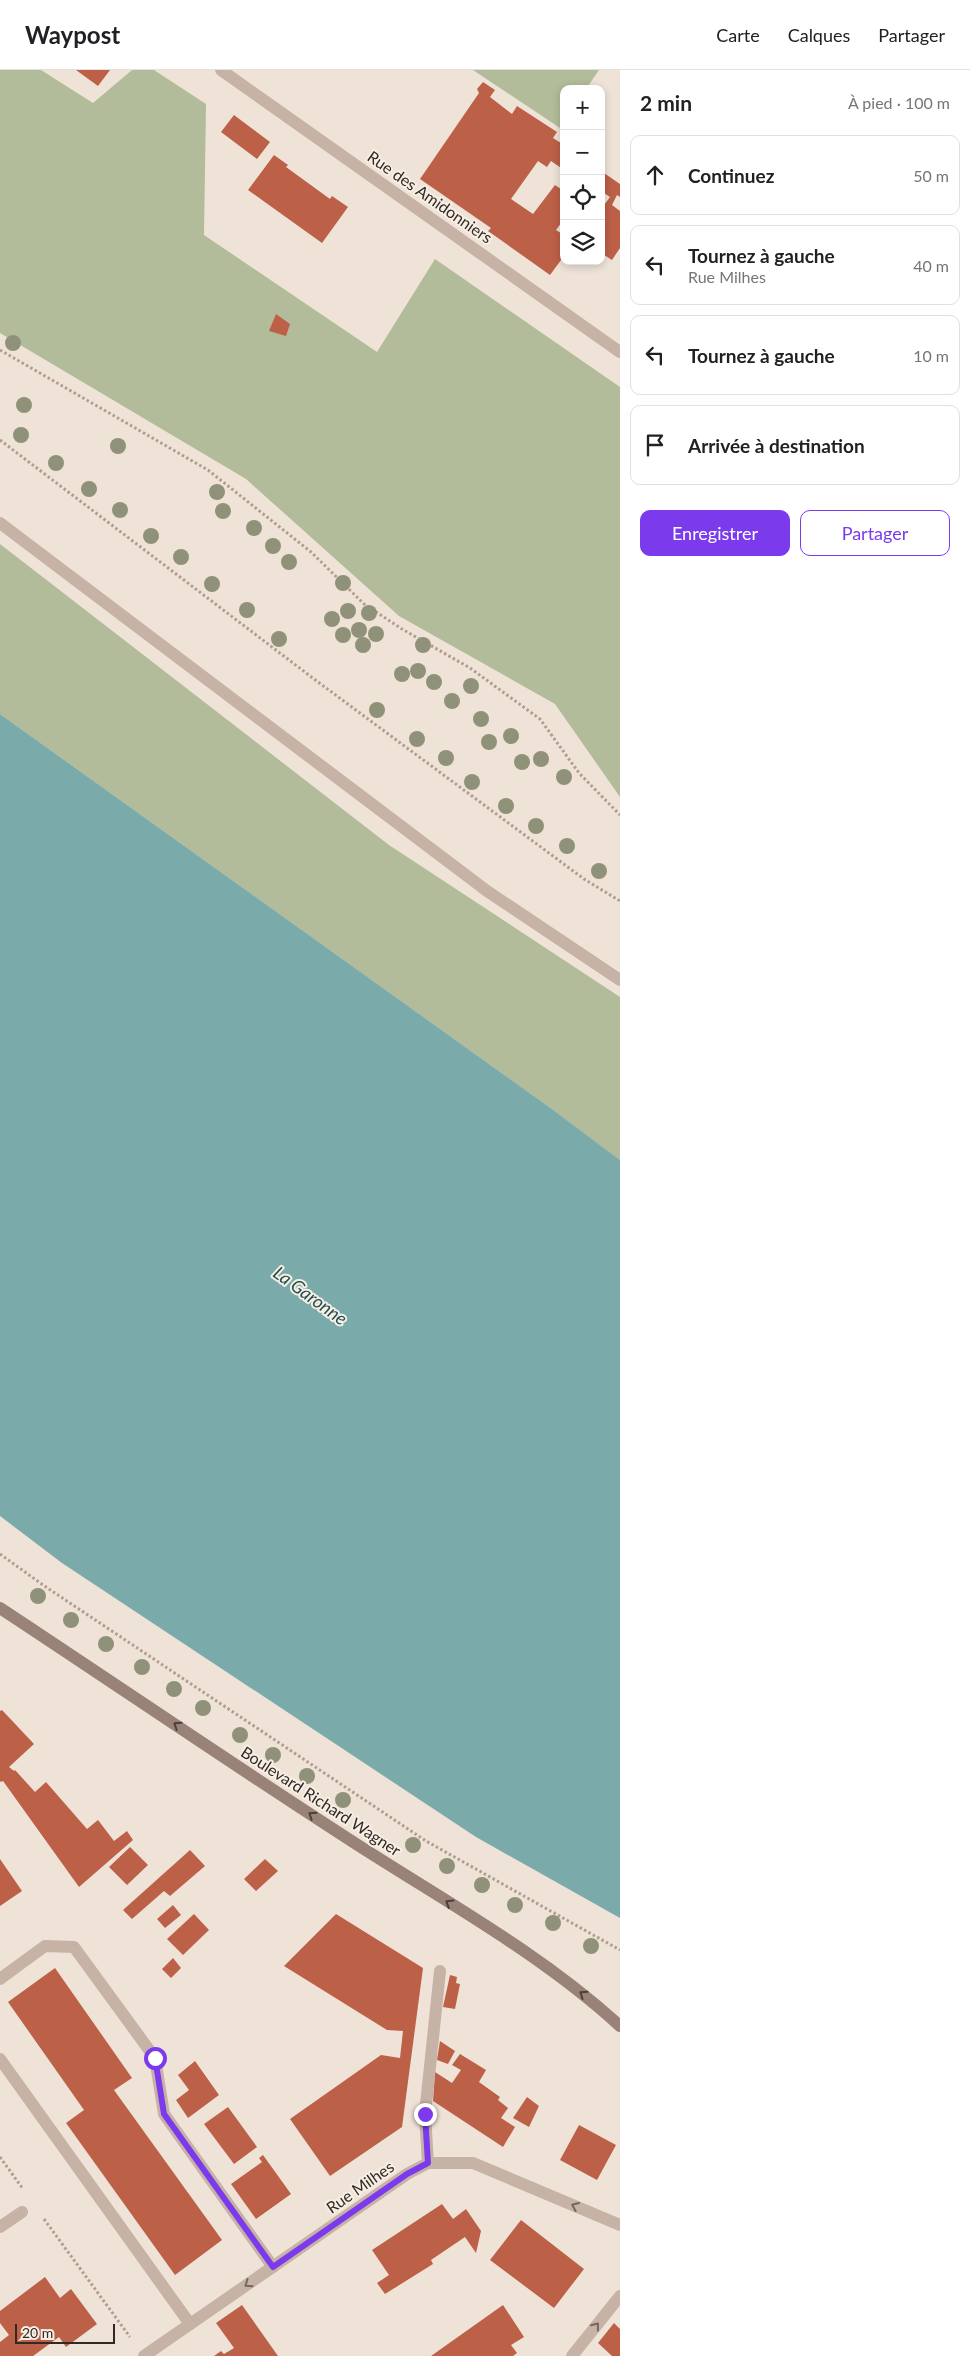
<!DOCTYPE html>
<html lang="fr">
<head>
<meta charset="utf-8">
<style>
	:root { --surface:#fff; --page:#f6f6f6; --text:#202124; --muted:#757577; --line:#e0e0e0; --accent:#7c3aed }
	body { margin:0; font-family:Lato,sans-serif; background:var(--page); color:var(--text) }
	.controls { position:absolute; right:15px; top:15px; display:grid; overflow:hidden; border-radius:10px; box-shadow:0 2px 8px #0003 }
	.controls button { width:45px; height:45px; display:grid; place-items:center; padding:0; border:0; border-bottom:1px solid var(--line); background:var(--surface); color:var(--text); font:25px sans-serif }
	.scale { position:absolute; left:15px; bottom:12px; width:100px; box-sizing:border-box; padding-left:5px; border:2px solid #322926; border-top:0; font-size:14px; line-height:18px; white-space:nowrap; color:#322926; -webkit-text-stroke:4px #f7eee4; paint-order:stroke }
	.stop { position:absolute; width:15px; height:15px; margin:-11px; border:4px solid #7c3aed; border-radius:50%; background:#fff }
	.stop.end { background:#7c3aed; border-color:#fff; box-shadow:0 1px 5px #0008 }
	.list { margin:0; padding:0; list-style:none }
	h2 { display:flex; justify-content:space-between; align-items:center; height:65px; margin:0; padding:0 20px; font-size:21px }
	h2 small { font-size:16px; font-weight:400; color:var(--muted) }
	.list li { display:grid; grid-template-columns:32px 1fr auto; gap:15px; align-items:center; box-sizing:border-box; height:80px; margin:0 10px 10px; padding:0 10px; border:1px solid var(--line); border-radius:10px }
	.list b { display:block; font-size:19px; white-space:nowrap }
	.list p { margin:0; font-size:16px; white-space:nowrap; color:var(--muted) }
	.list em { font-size:16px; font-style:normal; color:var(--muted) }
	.actions { display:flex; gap:10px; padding:15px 20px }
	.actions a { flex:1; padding:11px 0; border:1px solid var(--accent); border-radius:10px; text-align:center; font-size:18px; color:var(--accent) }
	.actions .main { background:var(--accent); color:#fff }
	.icon { flex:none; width:28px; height:28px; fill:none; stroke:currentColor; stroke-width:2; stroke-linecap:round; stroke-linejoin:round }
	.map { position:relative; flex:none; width:620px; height:2286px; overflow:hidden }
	header { display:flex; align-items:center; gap:30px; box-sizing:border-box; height:70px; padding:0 25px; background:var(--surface); border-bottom:1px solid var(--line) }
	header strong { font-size:24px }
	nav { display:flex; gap:28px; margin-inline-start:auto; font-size:18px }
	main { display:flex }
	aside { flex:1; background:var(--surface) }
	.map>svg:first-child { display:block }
</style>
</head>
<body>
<header>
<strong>Waypost</strong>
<nav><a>Carte</a><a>Calques</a><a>Partager</a></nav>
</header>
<main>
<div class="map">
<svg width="620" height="2286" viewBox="0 0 620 2286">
	<rect width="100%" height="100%" fill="#efe3d8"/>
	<path fill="#b2bc9a" d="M0 0H41L93 33 132 0H154L206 34 204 165 377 282 435 189 620 317V727L555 634 399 546 246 409 0 263Z
		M473 0H599L586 19H564V53L560 58Z
		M0 474 389 775 620 927V1090L552 1039 0 644Z"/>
	<path fill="#7aaaaa" d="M0 644 552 1039 620 1090V1848L476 1767 62 1493 0 1446Z"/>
	<path fill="#bd6048" d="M76 0H110L98 16Z
		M483 12 495 20 490 27 512 44 517 36 557 62 553 68 564 75V100L551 91 547 97 538 91 511 129 533 144 555 115 564 121V149L556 160 564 165V186L550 205 488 161 491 158 420 109 479 23 477 19Z
		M234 45 270 72 257 89 221 62Z
		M274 85 288 95 286 97 330 129 332 126 348 137 322 173 248 120Z
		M601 101 620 114V127L617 125 612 135 620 141V178L612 190 601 183V139L610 127 601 121Z
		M276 244 290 254 286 266 269 261Z
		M2 1640 34 1674 9 1697 14 1701 15 1700 35 1722 46 1712 87 1759 98 1750 114 1771 127 1761 133 1770 79 1817 3 1711 1 1712 0 1711V1641Z
		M130 1777 148 1795 127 1815 109 1797Z
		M190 1780 205 1796 170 1826 164 1821 132 1849 123 1840Z
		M0 1789 22 1821 0 1836Z
		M265 1789 278 1801 256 1821 244 1809Z
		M173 1835 181 1845 165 1858 157 1849Z
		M194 1844 209 1860 183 1885 167 1869Z
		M336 1844 423 1898 402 2057 330 2106 290 2049 381 1985 400 1988 403 1961 387 1960 284 1896Z
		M173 1888 181 1898 171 1908 162 1899Z
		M55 1898 132 2008 114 2020 222 2170 175 2205 66 2053 84 2040 8 1932Z
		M450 1905 457 1907 456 1913 460 1914 455 1939 443 1937Z
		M440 1971 455 1981 448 1994 437 1990Z
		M460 1984 486 2000 479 2012 500 2027 498 2030 508 2038 501 2048 515 2057 503 2077 433 2031 435 2002 452 2013 461 2000 452 1995Z
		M195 1991 219 2025 188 2048 176 2030 189 2020 178 2005Z
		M527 2027 539 2036 529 2057 513 2048Z
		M228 2037 257 2077 234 2094 204 2054Z
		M579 2055 616 2075 597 2110 560 2090Z
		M263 2085 291 2124 256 2149 231 2114 262 2092 259 2088Z
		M442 2134 453 2149 466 2139 481 2161 476 2183 465 2167 431 2190 433 2194 385 2224 377 2213 389 2205 372 2180Z
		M521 2150 584 2199 554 2238 490 2190Z
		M45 2207 60 2228 71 2219 97 2254 66 2277 59 2267 33 2286H0V2272L9 2265 0 2253V2241Z
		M242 2235 278 2286H214L221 2281 224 2284 234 2278 216 2253Z
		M503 2235 524 2267 511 2275 517 2283 513 2286H431Z
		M614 2253 620 2259V2286H612L598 2273Z"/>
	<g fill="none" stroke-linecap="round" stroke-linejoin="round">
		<path stroke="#b19d90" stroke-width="3" stroke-dasharray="2.5 2.5" stroke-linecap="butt" d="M0 280 208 400 311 482 364 534 402 559 470 598 540 649 579 703 620 745
			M0 370 314 609 584 809 620 831
			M0 1484 43 1515 426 1771 620 1880
			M0 2087 23 2119
			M44 2149 130 2267"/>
		<path stroke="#c6b3a5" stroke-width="12" d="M0 453 487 821 620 910
			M0 1909 45 1876 74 1877 155 1988 164 2044 273 2197
			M0 1989 190 2254
			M428 2093 425 2044 440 1901"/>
		<path stroke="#c6b3a5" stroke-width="12" d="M221 0 620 282
			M0 2157 22 2142
			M144 2286 407 2104 428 2093H473L620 2155
			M572 2286 620 2226"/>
		<path stroke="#998277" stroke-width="12" d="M0 1538C117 1615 232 1694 350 1770 441 1829 539 1882 620 1956"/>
	</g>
	<g fill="#909179">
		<circle cx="13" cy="273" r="8"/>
		<circle cx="24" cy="335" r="8"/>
		<circle cx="21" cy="365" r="8"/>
		<circle cx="118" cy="376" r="8"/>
		<circle cx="56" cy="393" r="8"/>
		<circle cx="89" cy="419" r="8"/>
		<circle cx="217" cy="422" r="8"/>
		<circle cx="120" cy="440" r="8"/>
		<circle cx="223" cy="441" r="8"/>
		<circle cx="254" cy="458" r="8"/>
		<circle cx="151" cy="466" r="8"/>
		<circle cx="273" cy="476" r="8"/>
		<circle cx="181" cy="487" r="8"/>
		<circle cx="289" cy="492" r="8"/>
		<circle cx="343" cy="513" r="8"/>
		<circle cx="212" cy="514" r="8"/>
		<circle cx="247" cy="540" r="8"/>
		<circle cx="348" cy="541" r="8"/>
		<circle cx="369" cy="543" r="8"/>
		<circle cx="332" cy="549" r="8"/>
		<circle cx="359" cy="560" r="8"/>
		<circle cx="376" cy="564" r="8"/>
		<circle cx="343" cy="565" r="8"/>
		<circle cx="279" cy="569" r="8"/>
		<circle cx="363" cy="575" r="8"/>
		<circle cx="423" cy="575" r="8"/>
		<circle cx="418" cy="601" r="8"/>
		<circle cx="402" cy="604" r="8"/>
		<circle cx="434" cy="612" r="8"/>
		<circle cx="471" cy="616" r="8"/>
		<circle cx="452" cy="631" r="8"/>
		<circle cx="377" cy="640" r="8"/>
		<circle cx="481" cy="649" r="8"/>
		<circle cx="511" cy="666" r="8"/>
		<circle cx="417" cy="669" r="8"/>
		<circle cx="489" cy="672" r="8"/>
		<circle cx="446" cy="688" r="8"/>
		<circle cx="541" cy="689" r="8"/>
		<circle cx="522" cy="692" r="8"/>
		<circle cx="564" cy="707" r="8"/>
		<circle cx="472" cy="712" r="8"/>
		<circle cx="506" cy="736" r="8"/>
		<circle cx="536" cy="756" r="8"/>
		<circle cx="567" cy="776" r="8"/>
		<circle cx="599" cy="801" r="8"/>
		<circle cx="38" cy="1526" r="8"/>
		<circle cx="71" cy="1550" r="8"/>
		<circle cx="106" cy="1574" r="8"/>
		<circle cx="142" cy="1597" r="8"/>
		<circle cx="174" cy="1619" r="8"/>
		<circle cx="203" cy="1638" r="8"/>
		<circle cx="240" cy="1665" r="8"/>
		<circle cx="273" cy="1685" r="8"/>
		<circle cx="307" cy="1706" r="8"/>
		<circle cx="343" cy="1730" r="8"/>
		<circle cx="413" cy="1775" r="8"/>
		<circle cx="447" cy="1796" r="8"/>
		<circle cx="482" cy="1815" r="8"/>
		<circle cx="515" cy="1835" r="8"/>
		<circle cx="553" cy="1853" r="8"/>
		<circle cx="591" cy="1876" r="8"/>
	</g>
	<defs><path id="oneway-chevron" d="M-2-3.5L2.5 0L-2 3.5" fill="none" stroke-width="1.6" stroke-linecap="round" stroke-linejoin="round" transform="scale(1.25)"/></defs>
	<g stroke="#4c3f3a">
		<use href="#oneway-chevron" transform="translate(177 1655) rotate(-146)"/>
		<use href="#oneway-chevron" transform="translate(312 1745) rotate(-146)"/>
		<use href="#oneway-chevron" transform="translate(449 1833) rotate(-148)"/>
		<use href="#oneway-chevron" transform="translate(583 1924) rotate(-145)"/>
	</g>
	<g stroke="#75675f">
		<use href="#oneway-chevron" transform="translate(575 2136) rotate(-157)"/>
		<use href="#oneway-chevron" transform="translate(248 2214) rotate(145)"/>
		<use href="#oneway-chevron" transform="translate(596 2256) rotate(-52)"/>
	</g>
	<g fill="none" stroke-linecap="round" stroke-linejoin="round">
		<path stroke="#7c3aed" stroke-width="6" d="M155 1988 164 2044 273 2197 407 2104 428 2093 425 2044"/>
	</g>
	<g text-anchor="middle" stroke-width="4" stroke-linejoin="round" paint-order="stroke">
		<g font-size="16" fill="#322926" stroke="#f7eee4">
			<text transform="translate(430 127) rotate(35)" y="6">Rue des Amidonniers</text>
			<text transform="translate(321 1731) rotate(33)" y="6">Boulevard Richard Wagner</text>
			<text transform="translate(360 2117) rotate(-35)" y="6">Rue Milhes</text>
		</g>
		<g font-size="18" font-style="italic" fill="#1f4f50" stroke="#f7eee4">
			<text transform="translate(310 1226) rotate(36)" y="6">La Garonne</text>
		</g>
	</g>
</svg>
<div class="controls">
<button>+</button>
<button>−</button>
<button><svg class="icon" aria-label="locate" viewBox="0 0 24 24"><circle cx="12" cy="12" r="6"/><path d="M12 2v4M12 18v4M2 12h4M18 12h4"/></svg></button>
<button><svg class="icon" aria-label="layers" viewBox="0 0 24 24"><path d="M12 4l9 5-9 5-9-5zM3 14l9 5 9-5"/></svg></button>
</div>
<div class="scale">20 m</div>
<div class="stop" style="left:155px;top:1988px"></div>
<div class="stop end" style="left:425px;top:2044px"></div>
</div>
<aside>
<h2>2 min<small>À pied · 100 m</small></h2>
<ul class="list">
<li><svg class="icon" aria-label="ahead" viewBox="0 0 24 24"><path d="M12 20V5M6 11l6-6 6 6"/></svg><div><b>Continuez</b></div><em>50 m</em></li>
<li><svg class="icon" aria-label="left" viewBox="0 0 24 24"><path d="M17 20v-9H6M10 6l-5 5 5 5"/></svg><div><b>Tournez à gauche</b><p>Rue Milhes</p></div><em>40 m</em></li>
<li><svg class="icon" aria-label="left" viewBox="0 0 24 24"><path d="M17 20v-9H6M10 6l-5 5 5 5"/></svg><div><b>Tournez à gauche</b></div><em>10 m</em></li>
<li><svg class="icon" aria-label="arrive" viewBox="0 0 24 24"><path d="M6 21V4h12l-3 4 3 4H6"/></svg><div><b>Arrivée à destination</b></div></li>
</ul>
<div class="actions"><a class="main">Enregistrer</a><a>Partager</a></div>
</aside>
</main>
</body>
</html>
